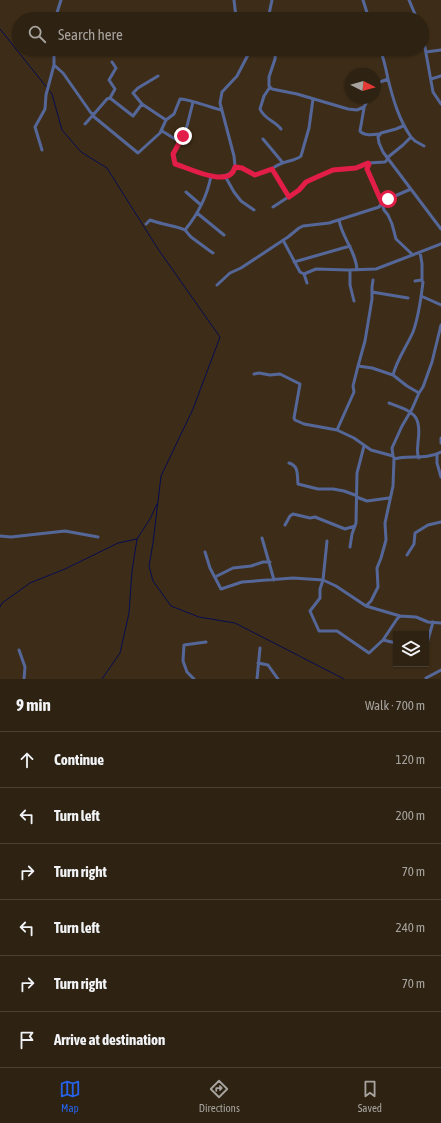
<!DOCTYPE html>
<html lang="en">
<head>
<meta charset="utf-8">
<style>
	:root { --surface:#2e2212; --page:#362a1b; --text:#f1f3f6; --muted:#a7a49f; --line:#493f32; --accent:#2563eb }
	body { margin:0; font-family:"Asap Condensed",sans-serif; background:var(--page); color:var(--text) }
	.controls { position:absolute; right:12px; bottom:12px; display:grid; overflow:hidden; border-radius:0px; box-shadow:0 1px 3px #0004 }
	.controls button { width:36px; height:36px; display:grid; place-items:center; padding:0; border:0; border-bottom:1px solid var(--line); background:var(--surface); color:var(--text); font:20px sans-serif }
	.compass { position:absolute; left:345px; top:68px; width:36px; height:36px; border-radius:50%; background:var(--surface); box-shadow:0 1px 3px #0004; rotate:96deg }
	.stop { position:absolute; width:12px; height:12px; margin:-9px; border:3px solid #e11d48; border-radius:50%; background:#fff }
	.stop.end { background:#e11d48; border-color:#fff; box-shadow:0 1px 4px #0008 }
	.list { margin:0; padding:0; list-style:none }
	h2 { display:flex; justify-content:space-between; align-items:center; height:52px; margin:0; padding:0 16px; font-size:17px }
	h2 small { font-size:13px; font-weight:400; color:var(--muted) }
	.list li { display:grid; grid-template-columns:26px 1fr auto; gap:12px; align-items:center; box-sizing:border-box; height:56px; padding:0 16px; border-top:1px solid var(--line) }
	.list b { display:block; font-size:15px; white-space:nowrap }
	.list em { font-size:13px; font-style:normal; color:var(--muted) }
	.icon { flex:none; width:22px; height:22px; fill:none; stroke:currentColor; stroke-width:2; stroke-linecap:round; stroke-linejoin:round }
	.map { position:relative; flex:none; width:441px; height:679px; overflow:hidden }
	.search { position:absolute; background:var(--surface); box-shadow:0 1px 3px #0004; left:12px; right:12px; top:12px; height:44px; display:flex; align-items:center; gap:10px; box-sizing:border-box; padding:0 14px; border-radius:22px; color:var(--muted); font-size:15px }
	.sheet { height:388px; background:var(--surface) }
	nav { display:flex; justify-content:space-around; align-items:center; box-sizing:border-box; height:56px; border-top:1px solid var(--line); background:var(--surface); font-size:11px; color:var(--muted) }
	nav a { display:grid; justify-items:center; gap:2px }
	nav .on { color:var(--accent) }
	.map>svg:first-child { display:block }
</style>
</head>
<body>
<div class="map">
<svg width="441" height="679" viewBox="0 0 441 679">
	<rect width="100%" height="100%" fill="#3d2d18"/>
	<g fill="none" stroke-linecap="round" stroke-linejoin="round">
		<path stroke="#060c50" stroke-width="1" d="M0 29 52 94 62 130 81 152 107 168 158 249 220 337 193 409 161 476 153 543 149 566 153 581 171 606 199 617 235 623 344 679
			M0 607 2 603 30 583 65 569 118 543 137 539
			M102 679 120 653 129 613 132 571 137 539 150 519 157 504"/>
		<path stroke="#556798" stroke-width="3" d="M234 0 236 17
			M363 0 369 19
			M409 0 417 19
			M55 19 61 0
			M230 19C236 14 242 18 249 19
			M268 19 272 0
			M422 31 433 92 441 104
			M52 49 54 54V65L63 73 91 113 94 114 107 99 110 98 133 116 142 104 166 120
			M276 49 275 59 269 77V86L272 89 297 94 348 109 357 110 364 107 369 98
			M380 49C384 59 386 69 388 79 393 99 399 120 411 137L403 145 387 158
			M426 52 441 50
			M431 79 441 76
			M375 84 388 79
			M270 87 264 96 260 109C265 120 274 120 281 129
			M110 98 115 89 109 80 116 68 112 62
			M142 104 133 93 138 88 158 76
			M364 108 360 131C364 136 372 135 379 134
			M93 116 138 153 160 133 166 120 174 114 180 99C186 98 212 108 221 110
			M85 124 94 114
			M403 126 396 129 381 133 378 137 379 143 383 152 441 229
			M162 131 180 142 173 155 175 163C192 169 215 185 232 172L235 166 234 156 220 103 222 92 237 76 251 49
			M411 137 415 141 424 146
			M263 139 283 163
			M180 142 187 126 193 102
			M42 150 35 127 45 109 46 95 54 65
			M235 167 242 168 255 175 272 169 289 197
			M272 169C281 160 295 162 301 156L309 128 313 99
			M211 176C207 197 198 214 185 230L191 237 210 251 213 253
			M225 176 234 192 241 201 254 210
			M411 189 388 199 382 203 384 210 388 215 392 224 396 239 413 255
			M186 192 201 205
			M273 207 299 190 306 182 317 177 333 170 356 168 368 163 385 162 388 159
			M197 213 224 235
			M339 220C342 238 356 251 357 270
			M146 224 150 220 153 221C161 224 180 227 185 230
			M283 240 300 272 304 274
			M294 262 350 246
			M350 270V285L354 301
			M373 280 372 287V299L365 341 358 366 372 368 393 375C397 359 407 346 413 332 419 316 421 298 423 282
			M415 281 422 280V264L420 252
			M307 283 304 274 316 269 348 270 376 269 441 244
			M217 285 230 273 241 268 288 237 299 228 303 226 329 223 379 207 382 203 367 169 369 164 368 163
			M372 292 408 298
			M421 296 441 305
			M254 374 259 373 270 375 280 374 300 384 294 418 295 420 304 424 337 430 354 438 371 450 393 456 394 458
			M393 375 407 386 419 393
			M389 403C413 412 422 414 418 442 418 448 416 453 419 458
			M337 430 354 392 353 386 358 366
			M441 438V443
			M437 454V463L441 477
			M393 456 392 448 402 426 412 409 419 393 423 387 432 362 441 325
			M289 463C299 466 297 475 298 484L318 489H333L344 491 355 495 359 498 367 501 389 498
			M285 525 290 516 293 514 310 518 315 517 345 529 355 526
			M0 536 11 537 65 531 98 537
			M262 538 274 580
			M327 541 323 580 320 589V598L310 611 319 631H337L369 653 383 640 397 619 400 616 416 617 428 622 441 623
			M350 547 352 534 356 523 357 473 364 446
			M205 552 210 568 221 589 242 582 293 578 323 580 336 586 366 606 371 601 378 587 377 568 381 558 386 540 385 523 393 486 394 459C409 455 426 460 441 452
			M407 555 414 544 415 533 428 525 441 522
			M215 577 233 568 251 566 263 562H270
			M366 606 400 616
			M383 640 396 643
			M426 647 433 622
			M19 650 25 667 24 679
			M258 663 268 665 278 679
			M426 678 441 670
			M194 679 187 672 183 661 184 645 206 642
			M257 679 260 648"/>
	</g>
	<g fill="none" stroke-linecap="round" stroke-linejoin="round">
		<path stroke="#e11d48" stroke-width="5" d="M183 136 173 154 175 164C187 167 230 190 235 167L242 168 255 175 272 169 289 197 299 190 306 182 317 177 333 170 356 168 368 163 369 164 367 169 382 203 388 199"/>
	</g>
</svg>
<div class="controls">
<button><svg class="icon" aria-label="layers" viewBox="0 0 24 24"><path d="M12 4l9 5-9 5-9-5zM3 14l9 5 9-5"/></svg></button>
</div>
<svg class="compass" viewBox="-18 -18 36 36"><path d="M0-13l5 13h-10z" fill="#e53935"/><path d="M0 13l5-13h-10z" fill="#a7a49f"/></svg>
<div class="stop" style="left:388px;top:199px"></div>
<div class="stop end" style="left:183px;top:136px"></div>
<div class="search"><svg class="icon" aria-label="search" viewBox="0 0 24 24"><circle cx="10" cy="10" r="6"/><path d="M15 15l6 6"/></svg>Search here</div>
</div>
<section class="sheet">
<h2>9 min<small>Walk · 700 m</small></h2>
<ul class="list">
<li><svg class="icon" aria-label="ahead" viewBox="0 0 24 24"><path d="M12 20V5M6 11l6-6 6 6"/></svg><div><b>Continue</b></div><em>120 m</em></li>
<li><svg class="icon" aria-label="left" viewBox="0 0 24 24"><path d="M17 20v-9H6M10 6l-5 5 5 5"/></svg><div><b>Turn left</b></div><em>200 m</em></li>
<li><svg class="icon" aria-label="right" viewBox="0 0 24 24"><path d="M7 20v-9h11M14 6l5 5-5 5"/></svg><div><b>Turn right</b></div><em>70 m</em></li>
<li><svg class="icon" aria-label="left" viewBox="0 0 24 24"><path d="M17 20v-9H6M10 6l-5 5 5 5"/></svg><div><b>Turn left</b></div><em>240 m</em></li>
<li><svg class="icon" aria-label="right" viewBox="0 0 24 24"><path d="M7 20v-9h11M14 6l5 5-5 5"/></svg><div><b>Turn right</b></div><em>70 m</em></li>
<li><svg class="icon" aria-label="arrive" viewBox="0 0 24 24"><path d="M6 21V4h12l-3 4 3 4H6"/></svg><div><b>Arrive at destination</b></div></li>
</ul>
</section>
<nav>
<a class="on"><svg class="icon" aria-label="map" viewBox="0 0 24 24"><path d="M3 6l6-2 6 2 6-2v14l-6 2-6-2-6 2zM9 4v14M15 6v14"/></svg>Map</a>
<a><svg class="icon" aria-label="directions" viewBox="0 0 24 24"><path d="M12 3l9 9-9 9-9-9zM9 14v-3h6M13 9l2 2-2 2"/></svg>Directions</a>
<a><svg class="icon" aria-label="saved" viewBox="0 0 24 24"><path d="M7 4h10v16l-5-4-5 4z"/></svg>Saved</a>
</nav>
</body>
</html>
